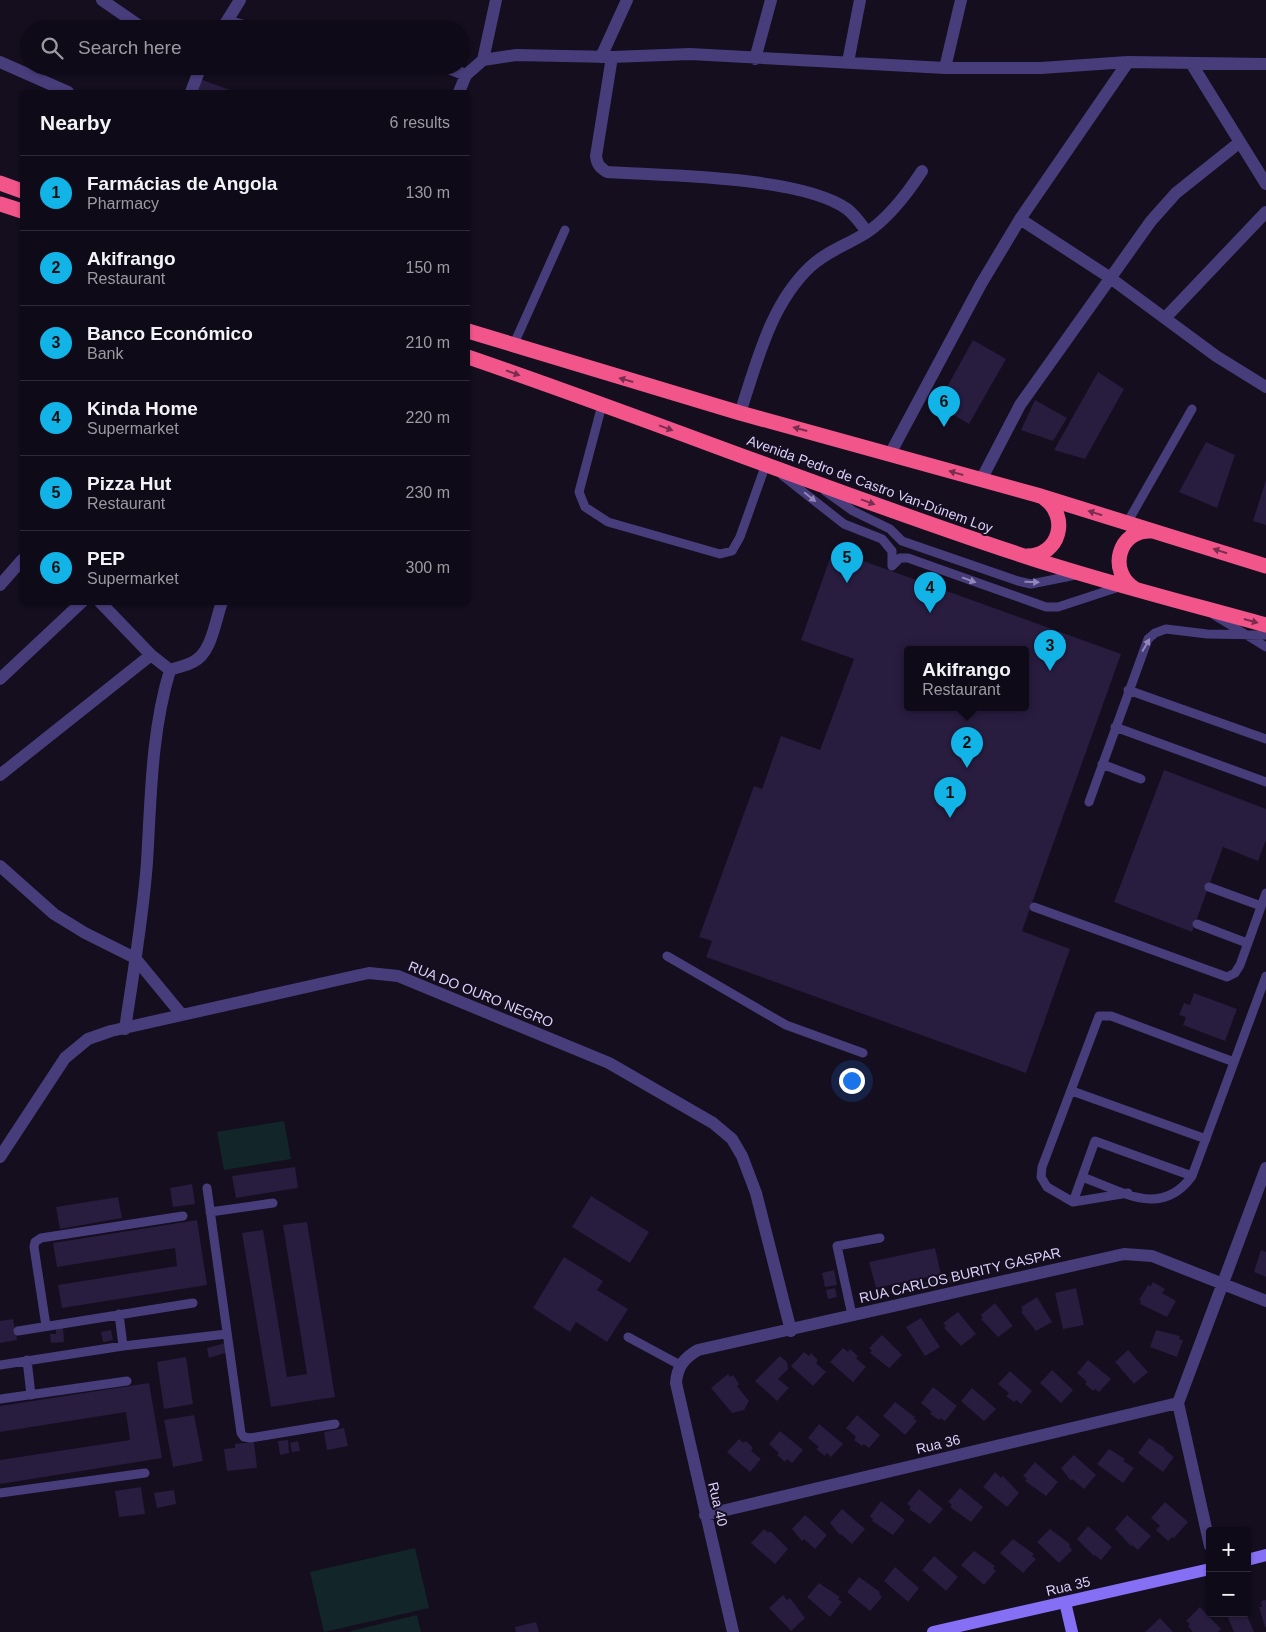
<!DOCTYPE html>
<html lang="en">
<head>
<meta charset="utf-8">
<style>
	:root { --surface:#0f0a17; --page:#1d1824; --text:#f1f3f6; --muted:#9b9aa1; --line:#2f2b36; --accent:#12b3e6 }
	body { margin:0; font-family:Arial,sans-serif; background:var(--page); color:var(--text) }
	.controls { position:absolute; right:15px; bottom:15px; display:grid; overflow:hidden; border-radius:5px; box-shadow:0 1px 4px #0004 }
	.controls button { width:45px; height:45px; display:grid; place-items:center; padding:0; border:0; border-bottom:1px solid var(--line); background:var(--surface); color:var(--text); font:25px sans-serif }
	.you { position:absolute; left:851px; top:1080px; width:18px; height:18px; margin:-12px; border:4px solid #fff; border-radius:50%; background:#1a73e8; box-shadow:0 0 0 8px #1a73e833 }
	.badge { display:grid; place-items:center; width:32px; height:32px; border-radius:50%; background:var(--accent); color:#111; font-size:16px; font-weight:700 }
	.pin { position:absolute; translate:-50% -41px; filter:drop-shadow(0 1px 2px #0008) }
	.pin::after { content:''; position:absolute; top:26px; width:18px; height:15px; background:inherit; clip-path:polygon(0 0,100% 0,50% 100%) }
	.popup { position:absolute; left:904px; top:646px; width:125px; height:65px; box-sizing:border-box; display:grid; place-content:center; border-radius:5px; background:var(--surface); filter:drop-shadow(0 1px 4px #0005); font-size:16px; white-space:nowrap; color:var(--muted) }
	.popup b { font-size:19px; color:var(--text) }
	.popup::after { content:''; position:absolute; left:50%; top:100%; margin-left:-10px; border:10px solid transparent; border-top-color:var(--surface) }
	.list { margin:0; padding:0; list-style:none }
	h2 { display:flex; justify-content:space-between; align-items:center; height:65px; margin:0; padding:0 20px; font-size:21px }
	h2 small { font-size:16px; font-weight:400; color:var(--muted) }
	.list li { display:grid; grid-template-columns:32px 1fr auto; gap:15px; align-items:center; box-sizing:border-box; height:75px; padding:0 20px; border-top:1px solid var(--line) }
	.list b { display:block; font-size:19px; white-space:nowrap }
	.list p { margin:0; font-size:16px; white-space:nowrap; color:var(--muted) }
	.list em { font-size:16px; font-style:normal; color:var(--muted) }
	.icon { flex:none; width:28px; height:28px; fill:none; stroke:currentColor; stroke-width:2; stroke-linecap:round; stroke-linejoin:round }
	.map { position:relative; flex:none; width:1266px; height:1632px; overflow:hidden }
	.search { position:absolute; background:var(--surface); box-shadow:0 1px 4px #0004; left:20px; top:20px; width:450px; height:55px; display:flex; align-items:center; gap:12px; box-sizing:border-box; padding:0 18px; border-radius:28px; color:var(--muted); font-size:19px }
	.panel { position:absolute; background:var(--surface); box-shadow:0 1px 4px #0004; left:20px; top:90px; width:450px; height:515px; border-radius:5px }
	.map>svg:first-child { display:block }
</style>
</head>
<body>
<div class="map">
<svg width="1266" height="1632" viewBox="0 0 1266 1632">
	<rect width="100%" height="100%" fill="#140e1f"/>
	<path fill="#122629" d="M284 1121 291 1159 224 1170 217 1132Z
		M953 1276 955 1282 897 1292V1288Z
		M415 1548 429 1608 324 1632 310 1572Z
		M417 1615 421 1632H351V1631Z"/>
	<path fill="#281c3f" fill-rule="evenodd" d="M200 79 235 92H195Z
		M973 340 1006 359 969 424 937 405Z
		M1098 372 1124 389 1085 459 1054 450Z
		M1035 400 1067 418 1053 441 1021 430Z
		M1206 442 1235 455 1217 508 1179 492Z
		M1266 480V525L1253 521Z
		M833 550 1121 654 1022 931 1070 949 1026 1073 706 957 712 941 699 937 754 786 762 789 781 736 820 750 854 659 801 640ZM908 649H1026V707H908Z
		M1164 770 1266 809V840L1258 861 1223 847 1192 932 1114 902Z
		M1194 993 1237 1009 1225 1041 1183 1025 1186 1017 1179 1015 1184 1003 1190 1005Z
		M295 1167 298 1188 236 1198 232 1176Z
		M192 1184 195 1204 173 1207 170 1188Z
		M591 1196 649 1232 630 1263 572 1227Z
		M118 1197 122 1218 60 1229 56 1207Z
		M197 1220 207 1285 62 1308 58 1285 177 1266 175 1248 57 1267 53 1243Z
		M307 1222 335 1397 271 1407 242 1233 263 1230 287 1377 307 1374 283 1225Z
		M935 1248 941 1274 876 1288 869 1262Z
		M1261 1250 1266 1252V1277L1254 1272Z
		M564 1257 603 1281 597 1290 628 1309 607 1342 576 1322 570 1332 533 1308Z
		M834 1270 837 1285 825 1287 822 1273Z
		M1153 1282 1165 1289 1162 1293 1176 1301 1167 1317 1140 1304 1141 1301 1139 1300 1148 1285 1151 1286Z
		M835 1288 837 1297 828 1299 826 1290Z
		M1076 1288 1084 1325 1063 1329 1055 1293Z
		M1037 1297 1052 1322 1036 1331 1021 1312 1023 1310 1021 1307Z
		M995 1303 1013 1326 998 1337 981 1319 983 1318 981 1315Z
		M958 1312 976 1334 961 1346 944 1328 946 1326 943 1323Z
		M921 1318 940 1347 925 1356 906 1327Z
		M13 1319 17 1340 0 1343V1321Z
		M63 1328 64 1342 51 1343 50 1334H56V1329Z
		M111 1330 113 1340 103 1342 101 1332Z
		M1156 1330 1180 1336 1179 1339 1183 1340 1177 1357 1150 1347Z
		M882 1335 902 1355 889 1368 870 1353 872 1351 869 1348Z
		M225 1343 228 1352 209 1358 207 1348Z
		M843 1348 848 1352 850 1349 858 1356 856 1358 866 1367 853 1382 830 1362Z
		M1128 1350 1148 1372 1134 1384 1115 1362Z
		M804 1352 809 1356 811 1353 818 1360 816 1363 826 1372 813 1386 791 1366Z
		M780 1356 787 1362 788 1369 778 1379 789 1388 777 1401 755 1381Z
		M186 1357 193 1404 164 1409 157 1362Z
		M1088 1360 1111 1379 1099 1392 1095 1389 1093 1391 1085 1384 1087 1382 1077 1373Z
		M1052 1370 1073 1390 1061 1403 1040 1383Z
		M1010 1371 1032 1391 1021 1404 1016 1400 1014 1402 1006 1396 1009 1393 998 1384Z
		M728 1374 730 1377 733 1375 739 1384 737 1386 749 1401 744 1410 732 1413 711 1388Z
		M149 1383 162 1458 0 1484V1460L130 1440 126 1412 0 1432V1406Z
		M933 1387 957 1406 945 1421 940 1418 939 1420 930 1414 932 1412 921 1403Z
		M972 1388 996 1409 984 1421 961 1401Z
		M895 1402 915 1417 914 1419 917 1421 905 1435 883 1416Z
		M194 1415 203 1461 173 1467 164 1420Z
		M857 1415 880 1435 869 1448 864 1444 862 1446 854 1440 856 1437 846 1428Z
		M819 1424 843 1444 831 1457 827 1453 825 1456 816 1449 819 1447 808 1438Z
		M344 1428 348 1446 327 1450 324 1432Z
		M780 1431 803 1450 792 1463 787 1459 785 1462 777 1455 779 1453 769 1444Z
		M1149 1438 1165 1448 1164 1449 1174 1457 1163 1472 1138 1453Z
		M739 1439 743 1443 746 1441 753 1448 751 1451 761 1459 750 1472 727 1452Z
		M288 1440 289 1453 280 1455 278 1441Z
		M298 1441 300 1451 292 1452 290 1443Z
		M254 1442 257 1468 227 1471 224 1449 235 1448V1444Z
		M1109 1449 1125 1459 1123 1461 1134 1468 1123 1483 1097 1464Z
		M1074 1455 1096 1475 1084 1489 1072 1479 1071 1481 1061 1468Z
		M1035 1462 1058 1482 1046 1496 1025 1481 1027 1479 1023 1476Z
		M995 1472 1001 1478 1003 1476 1019 1493 1007 1507 983 1487Z
		M141 1487 145 1514 119 1517 115 1491Z
		M960 1488 983 1507 971 1522 950 1507 952 1505 948 1502Z
		M919 1489 943 1509 930 1524 909 1509 911 1507 907 1504Z
		M174 1490 176 1504 157 1508 154 1493Z
		M881 1501 905 1520 893 1535 872 1521 873 1519 870 1516Z
		M1165 1502 1188 1522 1174 1538 1172 1537 1168 1541 1156 1530 1160 1526 1151 1518Z
		M842 1509 865 1529 852 1544 841 1534 840 1535 830 1523Z
		M805 1515 827 1535 815 1549 804 1539 802 1541 792 1529Z
		M1127 1515 1151 1536 1138 1550 1132 1545 1131 1546 1115 1529Z
		M1088 1526 1112 1547 1101 1560 1095 1555 1094 1556 1077 1539Z
		M764 1529 768 1533 770 1531 788 1549 775 1564 751 1543Z
		M1050 1529 1070 1544 1069 1546 1072 1550 1059 1563 1037 1542Z
		M1013 1539 1034 1554 1032 1556 1036 1559 1023 1573 1000 1553Z
		M974 1551 995 1566 993 1568 996 1571 984 1585 961 1565Z
		M934 1556 958 1577 946 1591 922 1570Z
		M895 1567 919 1588 908 1602 884 1581Z
		M859 1577 880 1592 879 1594 882 1597 870 1611 847 1592Z
		M819 1583 840 1597 838 1599 842 1602 830 1617 807 1597Z
		M783 1595 787 1600 790 1598 805 1618 791 1631 769 1608Z
		M1266 1600V1627H1265L1259 1607H1262L1261 1601Z
		M1200 1607 1221 1629 1218 1632H1193L1188 1626 1190 1624 1186 1621Z
		M1229 1613H1246L1254 1632H1234L1227 1615Z
		M1160 1618 1173 1632H1145Z
		M536 1622 539 1632H516L515 1627Z"/>
	<g fill="none" stroke-linecap="round" stroke-linejoin="round">
		<path stroke="#483d7b" stroke-width="9" d="M513 346 565 230
			M602 405 579 492 585 507 608 522 720 554 732 551 740 537 766 464
			M783 476 844 524 882 539 892 551V566
			M825 491 853 511 890 529 902 541 1018 581 1031 584 1076 575
			M1127 523 1192 409
			M892 566 900 558H908L1046 607H1058L1119 587
			M1214 615 1266 647
			M1128 690 1266 739
			M1115 727 1266 782
			M1102 764 1141 779
			M1089 802 1148 639 1155 633 1166 629 1207 634 1266 635
			M1209 887 1261 906
			M1034 907 1227 977 1235 973 1240 965 1266 893
			M1197 924 1247 943
			M667 956 786 1025 863 1053
			M1072 1091 1206 1139
			M1192 1176 1095 1141 1082 1177C1122 1191 1161 1219 1192 1176L1266 976
			M207 1188 241 1433 244 1437 250 1438 335 1424
			M1128 1193 1073 1202 1047 1187 1041 1177 1042 1167 1099 1016H1111L1234 1062
			M1073 1202 1082 1177
			M210 1212 273 1203
			M119 1314 123 1346
			M852 1315 837 1246 880 1238
			M46 1326 34 1247 35 1242 41 1238 183 1216
			M18 1331 193 1303
			M628 1337 680 1365
			M27 1360 31 1395
			M0 1365 123 1346 227 1334
			M0 1399 127 1381
			M0 1493 145 1473"/>
		<path stroke="#483d7b" stroke-width="12" d="M102 0 144 29
			M227 21 253 29
			M222 29 240 0
			M601 57 627 0
			M612 57 596 156C597 164 599 167 607 172 666 176 801 176 847 209 855 215 861 224 867 232
			M755 59 771 0
			M483 60 516 55 612 57 690 54 945 68H1041L1128 62 1266 64
			M0 62 68 92
			M848 62 860 0
			M1191 63 1266 184
			M443 66 466 75
			M945 68 961 0
			M191 92 201 66
			M459 92 466 75 483 60 496 0
			M1020 219 1109 277 1216 356 1266 387
			M1166 317 1266 212
			M740 413C757 362 770 305 810 267 827 251 847 245 866 233 889 218 907 194 922 171
			M890 454 981 284 1020 219 1128 62
			M981 480 1020 405 1151 221 1176 193 1240 142
			M0 585 22 560
			M100 602 151 655 170 670
			M170 670C177 667 186 666 193 662 212 653 215 621 222 602
			M0 679 82 602
			M0 775 151 655
			M0 866 54 914 85 933 135 958 182 1015
			M125 1029C133 974 143 918 147 862 151 797 151 733 170 670
			M0 1157 65 1058 88 1039 111 1031 355 976 369 973 398 976 609 1063 713 1123 732 1139 742 1156 756 1193 791 1331
			M705 1515 1178 1403
			M1210 1546 1178 1403 1266 1168
			M733 1632 676 1383C677 1367 684 1358 698 1350L1124 1254 1152 1256 1266 1301"/>
		<path stroke="#856ff4" stroke-width="12" d="M1247 1560 1266 1555
			M1065 1602 1072 1632
			M933 1632 1210 1569"/>
		<path stroke="#f2558a" stroke-width="15" d="M0 183 22 191
			M0 204 22 211
			M468 331 740 413 1037 495 1266 566
			M468 357C652 420 833 493 1018 554 1099 581 1183 602 1266 625
			M1027 556C1060 556 1070 516 1044 498
			M1135 589C1107 572 1118 529 1152 531"/>
	</g>
	<defs><path id="oneway-solid" d="M-6-.8H1V-3.2L6.5 0L1 3.2V.8H-6Z" transform="scale(1.25)"/></defs>
	<g fill="#782e4f">
		<use href="#oneway-solid" transform="translate(513 373) rotate(20)"/>
		<use href="#oneway-solid" transform="translate(626 380) rotate(-164)"/>
		<use href="#oneway-solid" transform="translate(666 428) rotate(20)"/>
		<use href="#oneway-solid" transform="translate(800 429) rotate(-165)"/>
		<use href="#oneway-solid" transform="translate(956 473) rotate(-164)"/>
		<use href="#oneway-solid" transform="translate(868 502) rotate(20)"/>
		<use href="#oneway-solid" transform="translate(1095 513) rotate(-163)"/>
		<use href="#oneway-solid" transform="translate(1220 551) rotate(-162)"/>
		<use href="#oneway-solid" transform="translate(1251 621) rotate(15)"/>
	</g>
	<g fill="#9286bb">
		<use href="#oneway-solid" transform="translate(810 497) rotate(39)"/>
		<use href="#oneway-solid" transform="translate(969 580) rotate(20)"/>
		<use href="#oneway-solid" transform="translate(1032 582) rotate(1)"/>
		<use href="#oneway-solid" transform="translate(1146 645) rotate(-60)"/>
	</g>
	<g text-anchor="middle" stroke-width="4" stroke-linejoin="round" paint-order="stroke">
		<g font-size="14" fill="#dbd0fb" stroke="#140e1f">
			<text transform="translate(870 484) rotate(20)" y="5">Avenida Pedro de Castro Van-Dúnem Loy</text>
			<text transform="translate(481 994) rotate(22)" y="5">RUA DO OURO NEGRO</text>
			<text transform="translate(960 1275) rotate(-13)" y="5">RUA CARLOS BURITY GASPAR</text>
			<text transform="translate(938 1444) rotate(-13)" y="5">Rua 36</text>
			<text transform="translate(718 1504) rotate(77)" y="5">Rua 40</text>
			<text transform="translate(1068 1586) rotate(-13)" y="5">Rua 35</text>
		</g>
	</g>
</svg>
<div class="controls">
<button>+</button>
<button>−</button>
</div>
<div class="you"></div>
<div class="pin badge" style="left:950px;top:818px">1</div>
<div class="pin badge" style="left:967px;top:768px">2</div>
<div class="popup"><b>Akifrango</b>Restaurant</div>
<div class="pin badge" style="left:1050px;top:671px">3</div>
<div class="pin badge" style="left:930px;top:613px">4</div>
<div class="pin badge" style="left:847px;top:583px">5</div>
<div class="pin badge" style="left:944px;top:427px">6</div>
<div class="search"><svg class="icon" aria-label="search" viewBox="0 0 24 24"><circle cx="10" cy="10" r="6"/><path d="M15 15l6 6"/></svg>Search here</div>
<section class="panel">
<h2>Nearby<small>6 results</small></h2>
<ul class="list">
<li><span class="badge">1</span><div><b>Farmácias de Angola</b><p>Pharmacy</p></div><em>130 m</em></li>
<li><span class="badge">2</span><div><b>Akifrango</b><p>Restaurant</p></div><em>150 m</em></li>
<li><span class="badge">3</span><div><b>Banco Económico</b><p>Bank</p></div><em>210 m</em></li>
<li><span class="badge">4</span><div><b>Kinda Home</b><p>Supermarket</p></div><em>220 m</em></li>
<li><span class="badge">5</span><div><b>Pizza Hut</b><p>Restaurant</p></div><em>230 m</em></li>
<li><span class="badge">6</span><div><b>PEP</b><p>Supermarket</p></div><em>300 m</em></li>
</ul>
</section>
</div>
</body>
</html>
